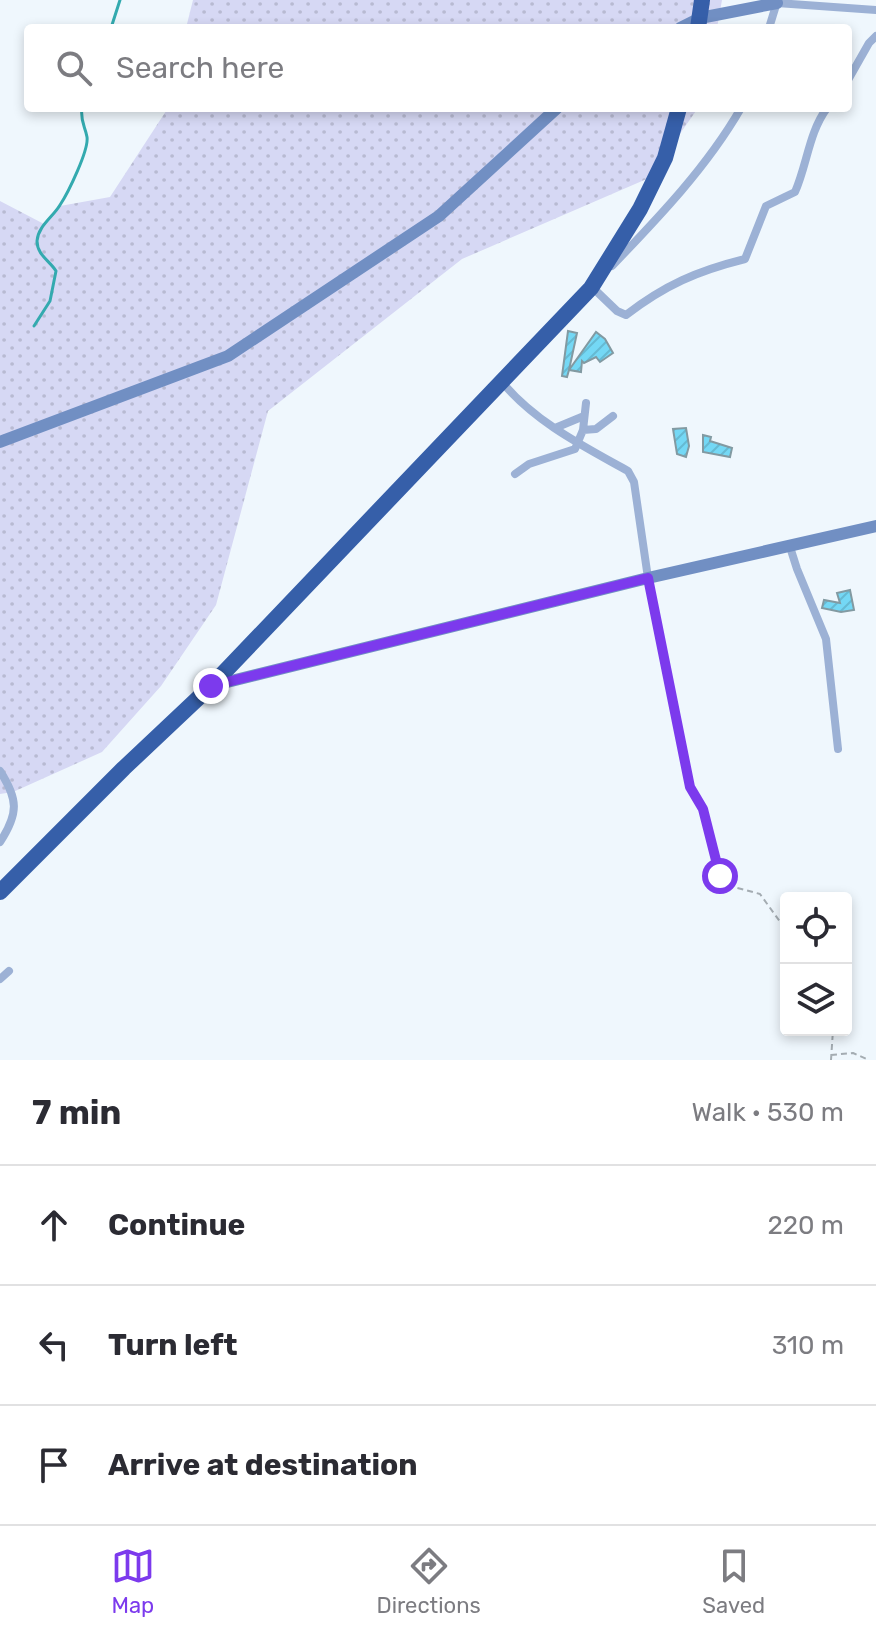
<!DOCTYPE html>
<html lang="en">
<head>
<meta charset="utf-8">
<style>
	:root { --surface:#fff; --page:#f2f2f3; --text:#2b2b33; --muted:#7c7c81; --line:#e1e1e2; --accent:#7c3aed }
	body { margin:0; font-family:Rubik,sans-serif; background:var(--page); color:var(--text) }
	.controls { position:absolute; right:24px; bottom:24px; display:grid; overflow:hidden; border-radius:8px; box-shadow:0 4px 12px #0003 }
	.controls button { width:72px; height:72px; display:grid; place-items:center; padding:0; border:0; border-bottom:2px solid var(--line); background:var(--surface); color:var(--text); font:40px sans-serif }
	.stop { position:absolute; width:24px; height:24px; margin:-18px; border:6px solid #7c3aed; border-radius:50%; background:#fff }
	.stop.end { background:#7c3aed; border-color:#fff; box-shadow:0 2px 8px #0008 }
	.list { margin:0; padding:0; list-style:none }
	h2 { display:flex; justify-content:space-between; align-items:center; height:104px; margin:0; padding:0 32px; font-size:34px }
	h2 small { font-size:26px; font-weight:400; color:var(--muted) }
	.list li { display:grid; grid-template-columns:52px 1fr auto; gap:24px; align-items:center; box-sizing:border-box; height:120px; padding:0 32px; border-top:2px solid var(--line) }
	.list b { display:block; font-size:30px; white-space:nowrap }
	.list em { font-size:26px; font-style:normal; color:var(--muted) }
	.icon { flex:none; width:44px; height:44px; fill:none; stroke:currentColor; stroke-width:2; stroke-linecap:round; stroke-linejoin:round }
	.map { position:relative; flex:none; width:876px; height:1060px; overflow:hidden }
	.search { position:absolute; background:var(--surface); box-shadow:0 4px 12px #0003; left:24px; right:24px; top:24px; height:88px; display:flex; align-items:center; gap:20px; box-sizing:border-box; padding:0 28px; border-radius:8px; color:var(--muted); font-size:30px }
	.sheet { height:464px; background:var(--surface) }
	nav { display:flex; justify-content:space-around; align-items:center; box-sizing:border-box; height:112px; border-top:2px solid var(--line); background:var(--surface); font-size:22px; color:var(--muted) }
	nav a { display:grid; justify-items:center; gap:4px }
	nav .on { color:var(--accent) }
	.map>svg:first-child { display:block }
</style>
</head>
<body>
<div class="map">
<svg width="876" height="1060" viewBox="0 0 876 1060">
	<defs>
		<pattern id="grass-dots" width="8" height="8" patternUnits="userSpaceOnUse" patternTransform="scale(2)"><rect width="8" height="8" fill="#d6d8f4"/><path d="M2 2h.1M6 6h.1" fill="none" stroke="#b8bad2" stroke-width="1.8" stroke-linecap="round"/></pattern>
		<pattern id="building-hatch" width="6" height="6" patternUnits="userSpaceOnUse" patternTransform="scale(2)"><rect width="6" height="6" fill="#74d8f5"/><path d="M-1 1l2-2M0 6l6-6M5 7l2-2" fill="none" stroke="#65bad3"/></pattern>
	</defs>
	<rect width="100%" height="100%" fill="#eff7fd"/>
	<path fill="url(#grass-dots)" d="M193 0H722L717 28H186Z
		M168 108H698L649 178 462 259 268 411 216 605 161 686 102 752 13 792 0 794V201L44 224 60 206 110 197Z"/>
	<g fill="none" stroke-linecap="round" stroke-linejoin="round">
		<path stroke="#33aaaf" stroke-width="3" d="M111 28 120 0
			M34 326 50 301 56 271C50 261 37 255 37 241 38 226 53 217 60 205 68 193 89 150 87 137 85 126 80 121 82 108"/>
	</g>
	<path fill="url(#building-hatch)" stroke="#829aa2" stroke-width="2" d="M568 331 577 333 569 370 596 332 605 339 613 353 600 362 596 357 584 363 582 361 581 372 569 370 567 377 562 376Z
		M686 428 689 446 686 457 677 454 673 429Z
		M703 435 711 437 710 441 732 448 730 457 703 452Z
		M850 590 854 610 841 612 822 608 824 600 840 603 837 593Z"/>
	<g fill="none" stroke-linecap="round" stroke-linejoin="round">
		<path stroke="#a4acb2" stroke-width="2" stroke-dasharray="6 4" stroke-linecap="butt" d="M650 587 690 787 703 809 720 876 734 887 760 894 786 930
			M831 1055 853 1053 869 1060
			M831 1060 833 1030"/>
		<path stroke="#9cb1d5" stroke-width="8" d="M777 3 876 10
			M769 28 777 2
			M848 80 869 43 876 36
			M612 266C659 217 707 167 741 108
			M592 287 617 311 626 315C665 285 697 271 745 259L766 206 795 192C807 165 809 132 827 108
			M502 382C535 422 583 446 628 471L634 482 648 578
			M555 428 584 416
			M583 430 596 429 613 416
			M515 474 529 464 575 449 583 430 586 403
			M790 547 797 569 826 639 838 749
			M0 771C18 799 19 813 0 842
			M0 979 9 971"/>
		<path stroke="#718fc3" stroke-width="12" d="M680 28 700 18 777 3
			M0 442 228 356 439 216 557 108
			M211 686 648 578 876 526"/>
		<path stroke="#365fa9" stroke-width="16" d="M698 28 702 0
			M0 892 124 768 211 686 591 288 640 209 665 158 679 108"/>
	</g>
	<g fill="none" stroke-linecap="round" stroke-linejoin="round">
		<path stroke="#7c3aed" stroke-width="10" d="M211 686 648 578 690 787 703 809 720 876"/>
	</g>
</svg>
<div class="controls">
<button><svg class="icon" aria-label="locate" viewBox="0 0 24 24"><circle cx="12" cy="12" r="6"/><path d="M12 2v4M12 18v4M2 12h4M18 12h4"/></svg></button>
<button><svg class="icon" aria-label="layers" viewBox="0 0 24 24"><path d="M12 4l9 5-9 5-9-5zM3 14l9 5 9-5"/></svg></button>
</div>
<div class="stop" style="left:720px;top:876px"></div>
<div class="stop end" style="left:211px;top:686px"></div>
<div class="search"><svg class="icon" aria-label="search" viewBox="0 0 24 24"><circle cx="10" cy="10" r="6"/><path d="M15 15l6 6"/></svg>Search here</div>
</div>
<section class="sheet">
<h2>7 min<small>Walk · 530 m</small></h2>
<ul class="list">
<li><svg class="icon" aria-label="ahead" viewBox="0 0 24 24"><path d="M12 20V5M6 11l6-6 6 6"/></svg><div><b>Continue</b></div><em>220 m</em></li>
<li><svg class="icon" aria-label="left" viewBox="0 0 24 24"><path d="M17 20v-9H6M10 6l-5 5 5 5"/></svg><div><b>Turn left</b></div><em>310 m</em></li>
<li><svg class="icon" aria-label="arrive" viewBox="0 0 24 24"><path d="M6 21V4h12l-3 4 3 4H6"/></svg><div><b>Arrive at destination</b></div></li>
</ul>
</section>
<nav>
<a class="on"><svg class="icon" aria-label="map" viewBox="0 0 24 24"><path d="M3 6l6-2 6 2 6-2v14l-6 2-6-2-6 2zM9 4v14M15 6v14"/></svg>Map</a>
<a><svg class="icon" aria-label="directions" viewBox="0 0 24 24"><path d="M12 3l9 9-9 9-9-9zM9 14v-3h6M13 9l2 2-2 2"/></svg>Directions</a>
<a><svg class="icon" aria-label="saved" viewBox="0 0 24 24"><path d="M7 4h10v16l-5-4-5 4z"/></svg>Saved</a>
</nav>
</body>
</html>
